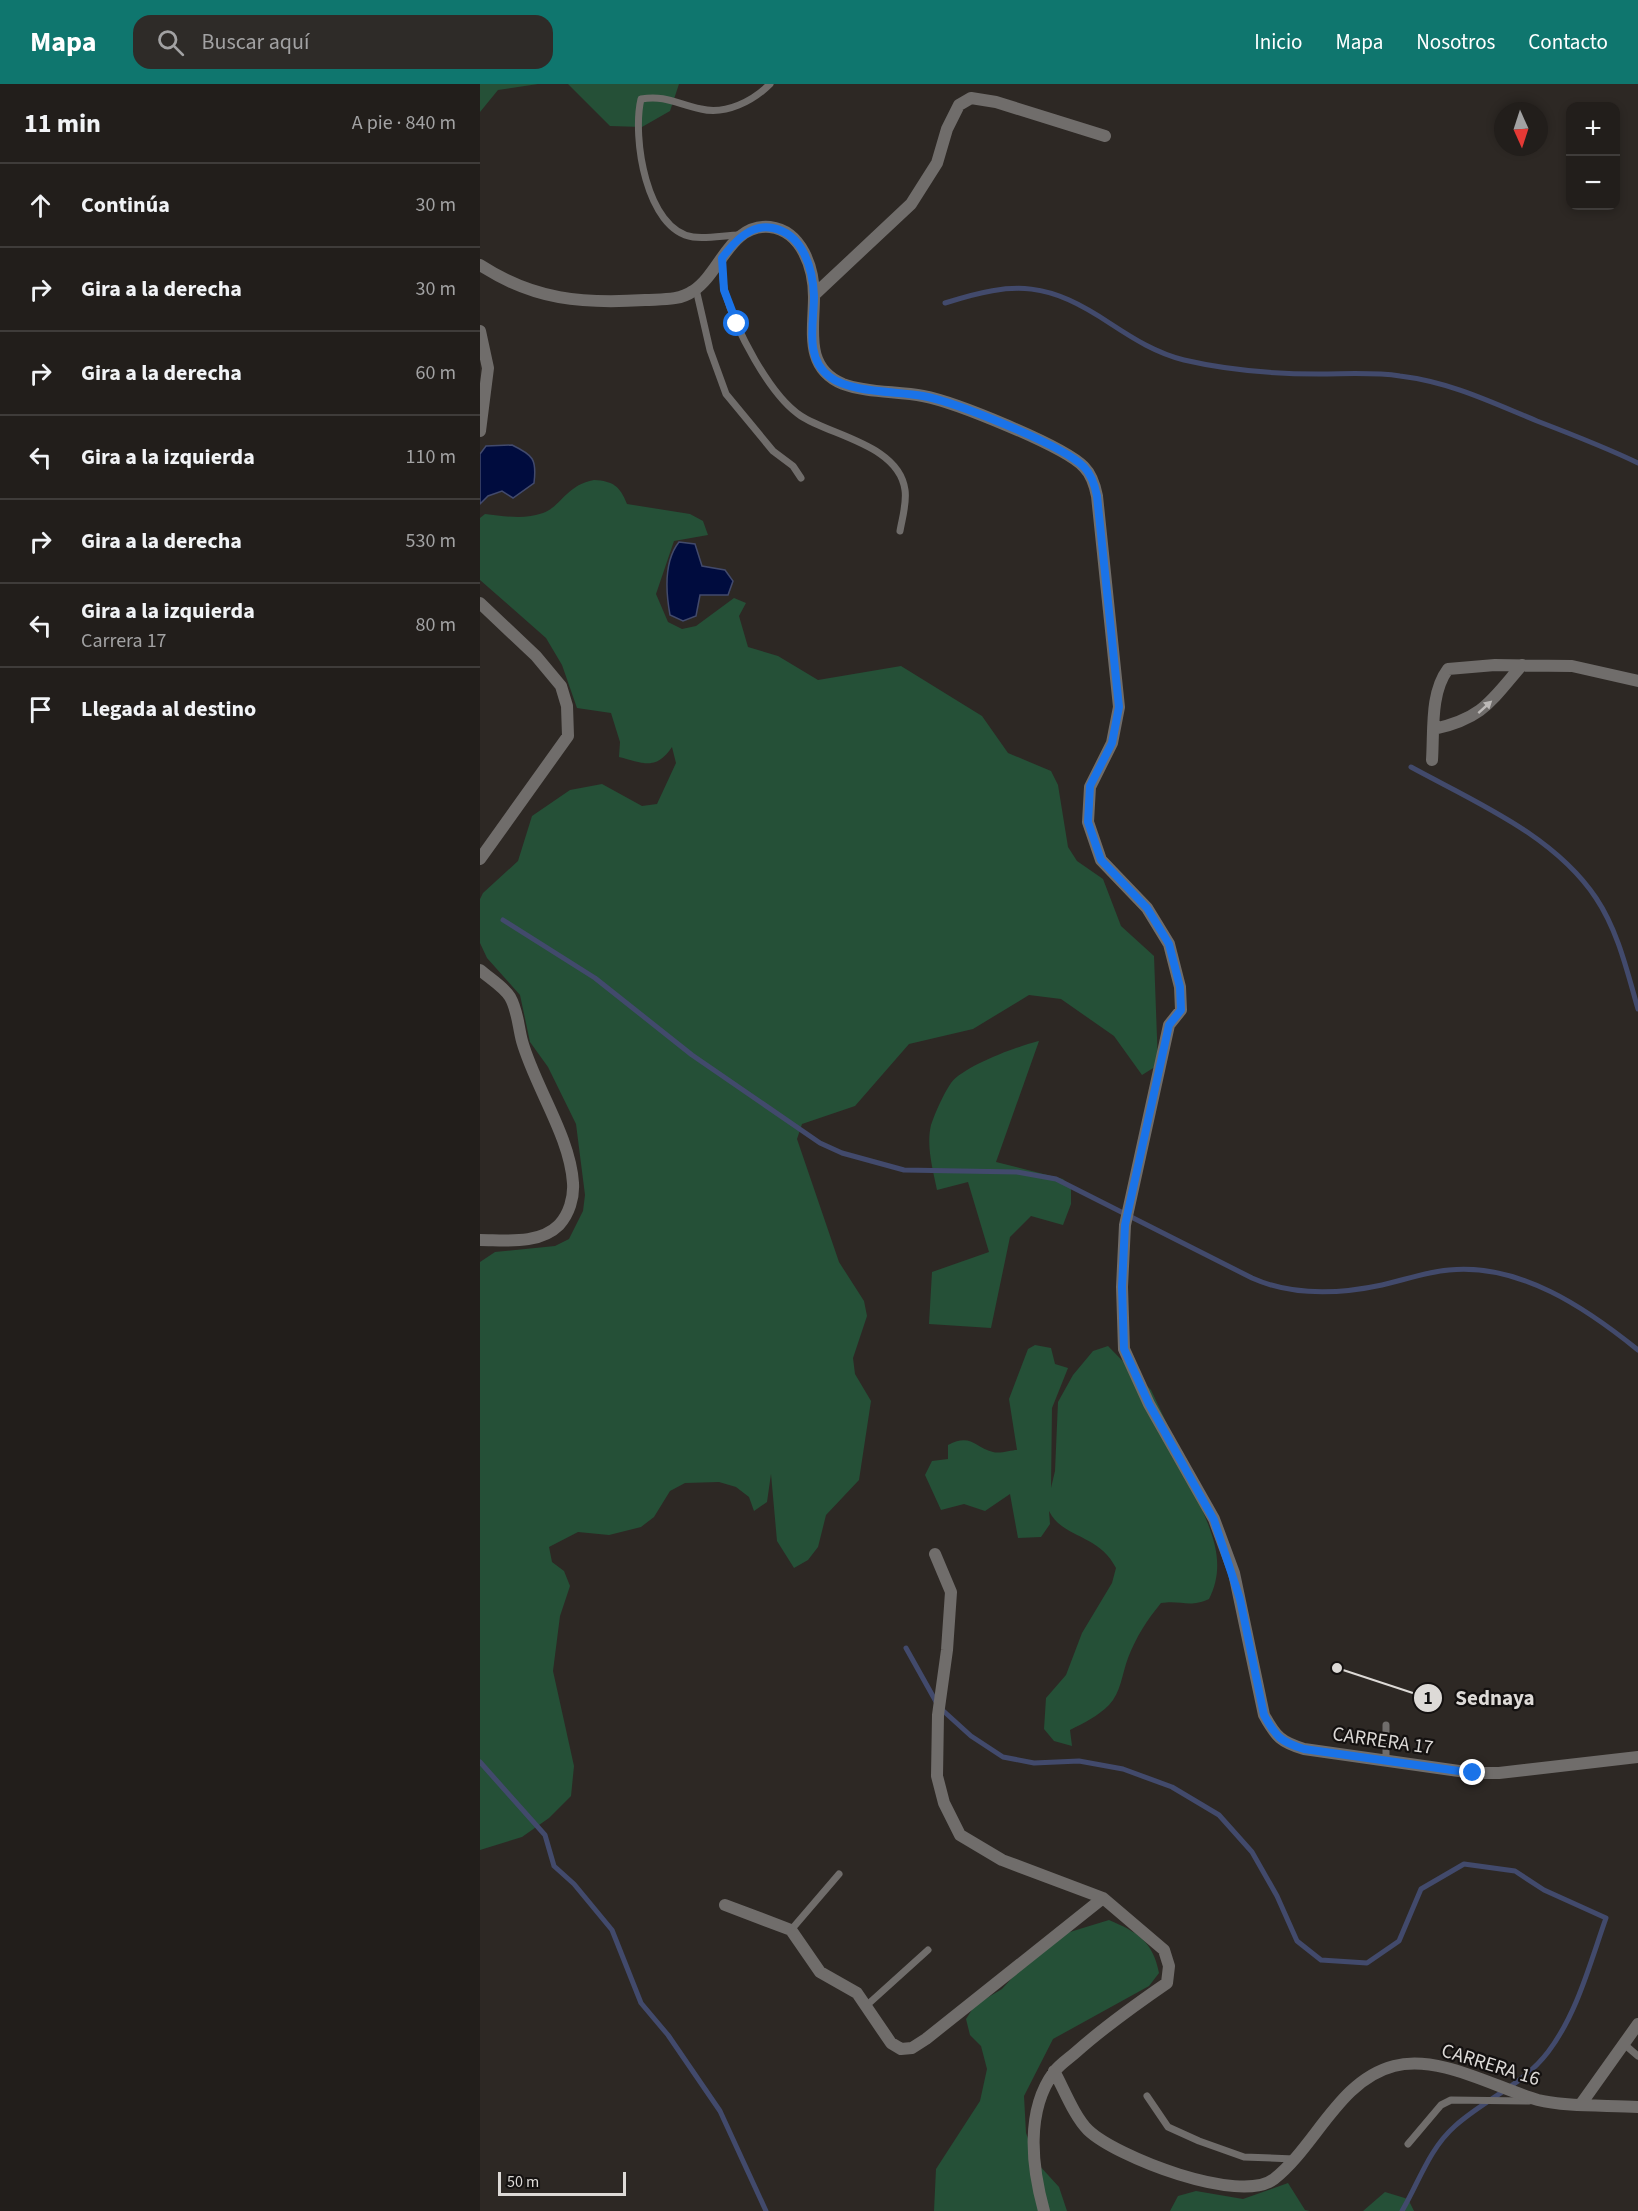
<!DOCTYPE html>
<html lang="es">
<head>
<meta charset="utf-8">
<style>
	:root { --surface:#221e1b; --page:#2e2b28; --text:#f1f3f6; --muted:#a2a2a3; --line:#3f3c3a; --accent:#0f766e }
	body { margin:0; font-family:"Source Sans 3",sans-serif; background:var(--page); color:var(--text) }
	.controls { position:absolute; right:18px; top:18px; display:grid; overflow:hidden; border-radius:12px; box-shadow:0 3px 9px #0003 }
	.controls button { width:54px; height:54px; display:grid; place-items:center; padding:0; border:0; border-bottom:2px solid var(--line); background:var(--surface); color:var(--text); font:30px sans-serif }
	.compass { position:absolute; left:1014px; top:18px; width:54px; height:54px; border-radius:50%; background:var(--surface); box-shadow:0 3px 9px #0003; rotate:177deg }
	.scale { position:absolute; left:18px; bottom:15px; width:128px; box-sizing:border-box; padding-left:6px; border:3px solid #dddad7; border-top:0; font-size:16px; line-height:21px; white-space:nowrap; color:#dddad7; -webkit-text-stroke:4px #141110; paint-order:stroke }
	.stop { position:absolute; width:18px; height:18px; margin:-14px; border:4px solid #1a73e8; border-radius:50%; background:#fff }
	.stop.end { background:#1a73e8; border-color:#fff; box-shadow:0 2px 6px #0008 }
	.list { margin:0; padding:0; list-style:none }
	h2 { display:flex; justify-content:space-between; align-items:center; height:78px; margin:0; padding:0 24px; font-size:26px }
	h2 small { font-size:20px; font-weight:400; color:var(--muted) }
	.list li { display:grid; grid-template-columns:39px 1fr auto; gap:18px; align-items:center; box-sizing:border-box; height:84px; padding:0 24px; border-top:2px solid var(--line) }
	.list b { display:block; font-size:22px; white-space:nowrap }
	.list p { margin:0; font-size:20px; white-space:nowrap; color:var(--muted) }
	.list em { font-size:20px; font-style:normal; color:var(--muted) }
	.icon { flex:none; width:33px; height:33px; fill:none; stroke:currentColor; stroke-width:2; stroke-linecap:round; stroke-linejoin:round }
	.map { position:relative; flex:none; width:1158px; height:2127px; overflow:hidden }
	header { display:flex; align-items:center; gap:36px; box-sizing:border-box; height:84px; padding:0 30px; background:var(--accent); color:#fff }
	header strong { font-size:28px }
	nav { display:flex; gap:33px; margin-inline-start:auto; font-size:21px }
	.search { width:420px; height:54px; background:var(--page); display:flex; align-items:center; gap:15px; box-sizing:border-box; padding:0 21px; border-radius:18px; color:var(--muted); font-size:22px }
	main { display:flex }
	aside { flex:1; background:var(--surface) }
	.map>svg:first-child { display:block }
</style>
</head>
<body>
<header>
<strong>Mapa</strong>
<div class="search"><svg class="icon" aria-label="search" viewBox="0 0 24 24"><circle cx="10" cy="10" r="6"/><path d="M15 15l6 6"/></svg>Buscar aquí</div>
<nav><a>Inicio</a><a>Mapa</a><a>Nosotros</a><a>Contacto</a></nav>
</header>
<main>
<aside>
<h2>11 min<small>A pie · 840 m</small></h2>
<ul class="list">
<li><svg class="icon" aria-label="ahead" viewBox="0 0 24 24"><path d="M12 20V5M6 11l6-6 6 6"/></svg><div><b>Continúa</b></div><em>30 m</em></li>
<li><svg class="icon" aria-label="right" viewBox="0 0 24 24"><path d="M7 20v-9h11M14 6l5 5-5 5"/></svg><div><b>Gira a la derecha</b></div><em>30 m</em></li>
<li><svg class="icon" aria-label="right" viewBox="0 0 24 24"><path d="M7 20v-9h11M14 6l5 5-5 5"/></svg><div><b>Gira a la derecha</b></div><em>60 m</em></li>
<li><svg class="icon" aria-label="left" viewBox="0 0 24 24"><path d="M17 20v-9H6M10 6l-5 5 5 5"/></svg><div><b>Gira a la izquierda</b></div><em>110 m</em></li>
<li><svg class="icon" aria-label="right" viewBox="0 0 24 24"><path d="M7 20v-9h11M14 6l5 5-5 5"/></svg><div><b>Gira a la derecha</b></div><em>530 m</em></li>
<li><svg class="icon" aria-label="left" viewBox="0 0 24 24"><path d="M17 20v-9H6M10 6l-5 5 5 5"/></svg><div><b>Gira a la izquierda</b><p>Carrera 17</p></div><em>80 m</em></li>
<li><svg class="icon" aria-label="arrive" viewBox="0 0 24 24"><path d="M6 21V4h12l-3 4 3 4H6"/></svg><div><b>Llegada al destino</b></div></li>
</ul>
</aside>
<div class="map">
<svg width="1158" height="2127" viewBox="0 0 1158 2127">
	<rect width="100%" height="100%" fill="#2d2824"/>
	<path fill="#255037" d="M0 0H58L18 6 0 28Z
		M88 0H199L190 27 162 43 130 42Z
		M114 396C133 397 140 402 147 420L210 430 223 437 228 451 194 457 176 510 188 538 202 545 216 542 254 514 266 519 259 532 268 563 298 572 338 596 421 582 502 632 528 669 571 687 578 701 588 763 597 777 623 795 641 842 674 872 678 981 662 991 634 952 581 915 549 911 493 945 429 960 375 1022 322 1040 317 1055 359 1178 384 1217 387 1232 373 1274 375 1290 391 1317 379 1396 346 1431 338 1463 328 1476 314 1484 297 1457 291 1390 287 1418 274 1427 269 1413 256 1403 239 1398 205 1399 190 1407 174 1433 161 1443 129 1451 98 1448 69 1463 72 1478 84 1487 90 1502 80 1532 73 1587 94 1682 91 1712 69 1734 42 1753 0 1766V1178L15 1168 75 1162 89 1155 103 1127 105 1111 96 1040 68 983 50 958 40 911 7 874 0 859V815L3 809 38 777 52 732 90 706 122 700 162 722 177 720 196 679 192 663C176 687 163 679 139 673L140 658 131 629 97 624 82 581 66 554 0 496V434L5 430C24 432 44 436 63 429 82 422 86 401 114 396Z
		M559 957 516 1078 583 1095 591 1104V1120L583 1141 551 1132 530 1153 511 1244 449 1240 452 1188 509 1168 488 1098 457 1106C453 1086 446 1062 451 1041 455 1029 464 1009 471 999 484 982 538 962 559 957Z
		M555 1261 571 1264 575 1280 588 1284 572 1324 571 1404 575 1387 578 1318 593 1291 613 1267 628 1262 671 1306 697 1361C709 1371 705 1385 711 1399 726 1438 750 1474 729 1515 709 1524 702 1516 681 1519 667 1536 656 1553 648 1574 642 1590 641 1608 629 1621 618 1632 604 1639 590 1646L592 1662 574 1657 564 1645 566 1614 586 1591 602 1549 632 1499 636 1484C619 1450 582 1454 569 1427L570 1440 561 1453 538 1454 530 1410 505 1427 484 1420 461 1426 445 1391 452 1377 468 1375V1361C491 1349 494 1363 513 1368 520 1370 531 1366 537 1366L529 1315 548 1265Z
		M629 1836C657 1848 673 1857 679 1889L669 1902 573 1955 544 2012 546 2049 558 2080 579 2103 587 2127H454L456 2085 500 2017 507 1985 501 1962 490 1951 486 1935 495 1921 522 1905 567 1855Z
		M808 2099 825 2126 830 2127H690L698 2112 716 2107 763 2115Z
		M905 2108 928 2115 934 2127H883Z"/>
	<path fill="#000c3e" stroke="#424a6c" stroke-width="1.5" d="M32 361C53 371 57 375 54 399L33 414 22 407 8 412 0 420V370L6 362Z
		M199 458 215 460 222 482 245 486 253 497 248 511H220L216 532 203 537 190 531C186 509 184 477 199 458Z"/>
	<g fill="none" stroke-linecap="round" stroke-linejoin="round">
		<path stroke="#424a6c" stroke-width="5" d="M465 219C537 196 568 198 631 240 654 255 676 269 704 276 747 286 794 290 839 290 866 290 894 288 920 292 970 298 1011 318 1057 337 1091 350 1125 363 1158 379
			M931 683C995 718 1074 751 1116 814 1138 847 1147 887 1158 925
			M23 836 115 894 212 971 340 1059 362 1069 424 1086 537 1088 576 1095 772 1194C812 1212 860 1210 902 1201 924 1196 946 1188 969 1186 1040 1179 1106 1224 1158 1266
			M426 1564 459 1623 491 1652 523 1673 554 1679 599 1677 643 1685 692 1703 739 1731 772 1768 797 1812 817 1857 841 1876 887 1879 919 1857 941 1805 984 1780 1035 1787 1064 1806 1126 1834C1110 1879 1097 1930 1068 1968 1043 2001 1005 2015 975 2042 949 2065 939 2098 922 2127
			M0 1678 65 1751 74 1782 94 1800 132 1846 161 1919 188 1951 240 2027 286 2127"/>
		<path stroke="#706d6b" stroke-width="7" d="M260 151C246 151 228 155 213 153 166 146 152 53 161 15 186 11 197 20 221 25 246 31 273 17 290 0
			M242 176C243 187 242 198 245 208 255 244 289 311 321 332 352 352 419 361 425 406 427 419 422 435 420 447
			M216 205 230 266 246 310 293 367 313 382 321 394
			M906 1675V1641
			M311 1846 359 1790
			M386 1922 448 1866
			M1144 1960 1158 1972
			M667 2012 688 2043 719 2057 764 2073 814 2075
			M928 2060 961 2021 971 2016 1049 2017"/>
		<path stroke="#706d6b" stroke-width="12" d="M0 181C54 216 102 220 165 216 181 215 199 217 213 207 240 190 250 139 290 143 322 147 334 184 334 213 334 246 324 284 363 300 387 309 418 307 443 312 475 318 584 362 604 383 612 391 615 402 617 412L639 623 632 659 610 703 608 738 621 776 667 824 689 860 700 903 701 926 689 941 645 1141 642 1203 644 1265 669 1320 734 1435 754 1489 784 1631C796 1653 801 1658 824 1665L993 1689H1019L1158 1673
			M334 211 431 120 457 79 467 45 479 21 491 14 516 18 625 52
			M0 247 8 284 0 347
			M0 519 56 572 81 602 87 622 88 652 0 775
			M954 645C1003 634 1011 617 1042 581
			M952 676C954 646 950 609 968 585L1015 581 1092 582 1158 597
			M0 886C9 894 24 903 30 913 38 927 38 942 42 957 55 1003 90 1052 93 1099 94 1114 89 1130 79 1141 59 1161 25 1156 0 1156
			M455 1470 471 1508 467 1566 458 1631 457 1692 464 1719 480 1751 522 1776 623 1814 684 1866 689 1882 687 1899C655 1921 623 1944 595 1969 588 1975 579 1981 574 1988 545 2027 552 2084 564 2127
			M245 1821 311 1846 340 1888 377 1909 411 1959 421 1965 432 1964 446 1955 623 1814
			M574 1987C584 2005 594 2032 608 2046 636 2073 760 2121 794 2095 836 2062 859 1996 914 1982 959 1970 1016 2004 1058 2016 1085 2023 1129 2021 1158 2023
			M1101 2020 1158 1940"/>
	</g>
	<defs><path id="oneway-solid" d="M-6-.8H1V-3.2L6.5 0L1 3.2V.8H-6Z" transform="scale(1.5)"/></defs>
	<use fill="#bcb9b7" href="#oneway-solid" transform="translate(1005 623) rotate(-42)"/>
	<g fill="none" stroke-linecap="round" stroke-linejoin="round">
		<path stroke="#1a73e8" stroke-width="8" d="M257 240 244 206 242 174C254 158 271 139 293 144 323 150 333 185 334 212 334 239 324 274 350 293 371 309 417 307 443 312 475 318 583 361 604 383 612 391 615 402 617 412L639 623 632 659 610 702 608 738 621 776 667 824 689 860 700 903 701 926 689 941 645 1141 642 1203 644 1265 669 1320 734 1436 760 1515 784 1631C796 1653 801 1658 824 1665L993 1689"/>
	</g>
	<g text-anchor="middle" stroke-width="4.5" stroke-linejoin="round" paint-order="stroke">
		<g font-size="20" fill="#dddad7" stroke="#141110">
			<text transform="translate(903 1656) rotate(8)" y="7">CARRERA 17</text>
			<text transform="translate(1011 1980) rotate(17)" y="7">CARRERA 16</text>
		</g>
	</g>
	<path fill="none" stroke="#dddad7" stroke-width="2" d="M857 1584L948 1614"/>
	<g fill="#dddad7" stroke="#141110" stroke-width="2">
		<circle cx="857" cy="1584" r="6"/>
		<circle cx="948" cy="1614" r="15"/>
	</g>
	<g font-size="18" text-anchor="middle" font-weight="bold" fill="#111">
		<text x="948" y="1620">1</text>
	</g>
	<g font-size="21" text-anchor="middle" font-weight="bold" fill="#dddad7" stroke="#141110" stroke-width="4.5" stroke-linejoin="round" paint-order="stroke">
		<text x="1015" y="1621">Sednaya</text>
	</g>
</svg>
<div class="controls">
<button>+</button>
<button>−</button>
</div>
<svg class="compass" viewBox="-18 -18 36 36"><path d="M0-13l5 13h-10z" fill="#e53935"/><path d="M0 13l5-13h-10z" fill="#a2a2a3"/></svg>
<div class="scale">50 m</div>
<div class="stop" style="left:257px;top:240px"></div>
<div class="stop end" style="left:993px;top:1689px"></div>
</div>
</main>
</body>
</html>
